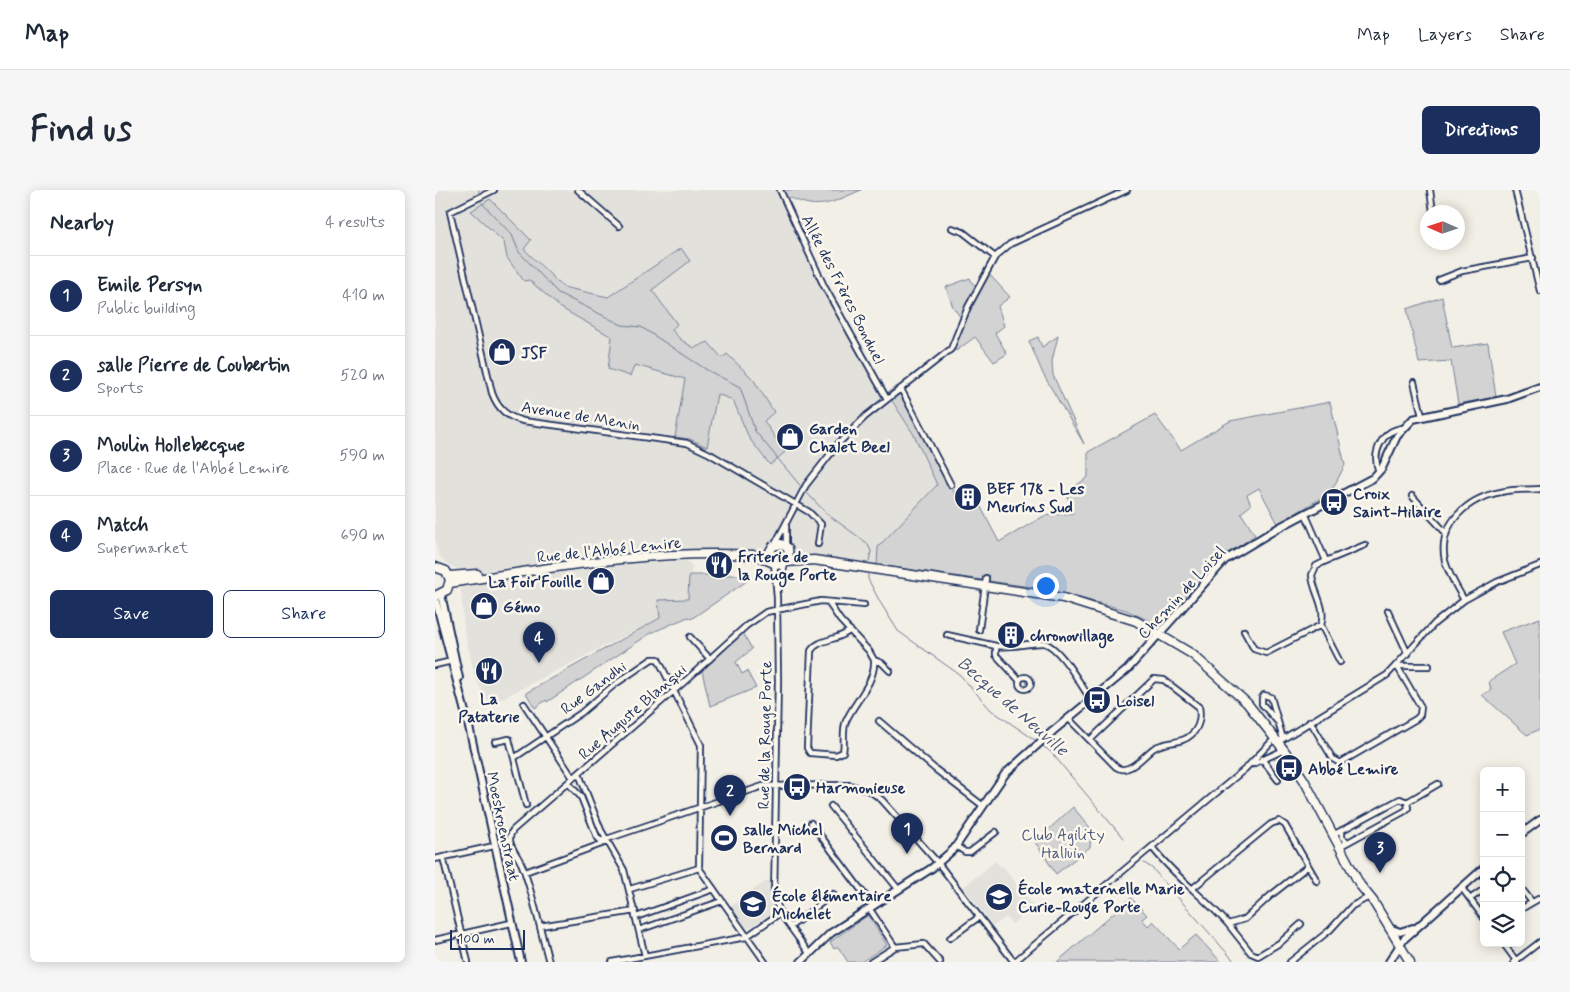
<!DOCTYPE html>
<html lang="en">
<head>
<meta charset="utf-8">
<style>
	:root { --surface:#fff; --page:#f6f6f7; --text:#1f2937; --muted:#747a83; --line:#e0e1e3; --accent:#1b2f5e }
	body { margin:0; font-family:Mynerve,sans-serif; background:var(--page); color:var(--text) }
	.controls { position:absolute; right:15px; bottom:15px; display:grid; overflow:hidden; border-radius:8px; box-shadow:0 2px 12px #0003 }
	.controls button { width:45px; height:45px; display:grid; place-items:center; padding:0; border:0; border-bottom:1px solid var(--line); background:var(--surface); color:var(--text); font:25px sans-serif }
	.compass { position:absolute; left:985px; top:15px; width:45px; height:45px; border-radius:50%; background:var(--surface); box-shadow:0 2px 12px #0003; rotate:273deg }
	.scale { position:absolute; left:15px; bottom:12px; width:75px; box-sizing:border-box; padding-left:5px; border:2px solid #1b2f5e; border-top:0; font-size:14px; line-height:18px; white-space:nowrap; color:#1b2f5e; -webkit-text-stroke:4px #fbf7ec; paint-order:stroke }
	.you { position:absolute; left:610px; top:395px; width:18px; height:18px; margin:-12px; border:4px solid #fff; border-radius:50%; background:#1a73e8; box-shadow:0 0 0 8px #1a73e833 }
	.badge { display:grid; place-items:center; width:32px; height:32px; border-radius:50%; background:var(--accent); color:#fff; font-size:16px; font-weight:700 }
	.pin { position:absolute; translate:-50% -41px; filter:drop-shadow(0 1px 2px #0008) }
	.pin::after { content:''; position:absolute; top:26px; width:18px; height:15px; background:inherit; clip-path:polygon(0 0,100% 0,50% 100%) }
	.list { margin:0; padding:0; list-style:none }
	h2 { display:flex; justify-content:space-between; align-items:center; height:65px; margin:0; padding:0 20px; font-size:21px }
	h2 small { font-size:16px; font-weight:400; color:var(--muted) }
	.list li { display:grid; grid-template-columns:32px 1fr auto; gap:15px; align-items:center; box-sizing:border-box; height:80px; padding:0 20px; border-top:1px solid var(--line) }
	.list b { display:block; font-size:19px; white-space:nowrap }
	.list p { margin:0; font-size:16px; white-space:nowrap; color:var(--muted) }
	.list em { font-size:16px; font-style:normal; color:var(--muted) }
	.actions { display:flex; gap:10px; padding:15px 20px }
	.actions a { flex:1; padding:11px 0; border:1px solid var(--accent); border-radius:8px; text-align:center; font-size:18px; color:var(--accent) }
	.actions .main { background:var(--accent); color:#fff }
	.icon { flex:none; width:28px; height:28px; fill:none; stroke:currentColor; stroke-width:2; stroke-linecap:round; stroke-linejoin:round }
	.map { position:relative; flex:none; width:1105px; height:772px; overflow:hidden; border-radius:8px }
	header { display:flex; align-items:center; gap:30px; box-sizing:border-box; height:70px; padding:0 25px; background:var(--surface); border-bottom:1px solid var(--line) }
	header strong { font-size:24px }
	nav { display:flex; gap:28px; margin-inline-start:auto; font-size:18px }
	.intro { display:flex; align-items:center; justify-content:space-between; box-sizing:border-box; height:120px; padding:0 30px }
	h1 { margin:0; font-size:35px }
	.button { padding:12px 22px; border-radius:8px; background:var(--accent); color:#fff; font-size:18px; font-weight:700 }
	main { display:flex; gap:30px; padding:0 30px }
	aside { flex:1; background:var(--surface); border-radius:8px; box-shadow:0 2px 12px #0003 }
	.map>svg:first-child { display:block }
</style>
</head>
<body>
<header>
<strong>Map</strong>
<nav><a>Map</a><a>Layers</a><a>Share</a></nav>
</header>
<div class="intro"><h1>Find us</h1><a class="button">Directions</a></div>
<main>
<aside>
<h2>Nearby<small>4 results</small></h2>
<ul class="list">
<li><span class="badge">1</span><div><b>Emile Persyn</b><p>Public building</p></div><em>410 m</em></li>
<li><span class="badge">2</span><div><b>salle Pierre de Coubertin</b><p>Sports</p></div><em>520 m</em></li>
<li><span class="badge">3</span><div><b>Moulin Hollebecque</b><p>Place · Rue de l'Abbé Lemire</p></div><em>590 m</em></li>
<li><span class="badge">4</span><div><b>Match</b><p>Supermarket</p></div><em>690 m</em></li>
</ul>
<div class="actions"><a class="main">Save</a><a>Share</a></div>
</aside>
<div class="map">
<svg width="1105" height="772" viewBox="0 0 1105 772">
	<rect width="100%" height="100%" fill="#f2efe6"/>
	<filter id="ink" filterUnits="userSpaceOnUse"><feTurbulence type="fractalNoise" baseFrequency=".02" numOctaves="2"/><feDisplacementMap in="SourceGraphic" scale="10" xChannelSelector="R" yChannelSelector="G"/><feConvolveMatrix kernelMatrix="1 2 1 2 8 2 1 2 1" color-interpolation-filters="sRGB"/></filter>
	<g filter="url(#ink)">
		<path fill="#e2e1dc" d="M0 0H347L391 96 456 211 479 245 502 295 443 357 442 375 346 365 173 364 31 384 11 373 3 364 0 348Z
			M252 371 258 377 254 386 253 409 225 428 54 515 40 487 29 439 26 398 44 394 187 374Z
			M561 671 565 677 567 675 599 717 577 734 571 727 558 736 528 697Z
			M331 691H335V711L340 719 339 722 312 739 296 716Z"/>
		<path fill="#d2d3d2" stroke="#768198" d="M347 0H426C398 12 384 22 354 7L352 9Z
			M55 9 96 50 89 59 128 97 173 107 246 58 255 71 217 100 242 134 237 140 245 149 259 158 273 152 287 168 292 164 318 189 339 222 329 231 350 262 335 275 314 248 298 210 282 204 272 257 255 249 240 247 250 189 200 175 195 186 173 179 177 147 126 118 94 90 89 91 72 68 69 52 36 21Z
			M554 84 575 107 563 116 569 136 560 143 572 164 559 172 540 147 521 161 520 155 528 131 518 117 511 97 535 88 538 94 546 99Z
			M1007 107 1017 158 1053 153 1061 207 1023 214 1016 171 984 173 972 119Z
			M623 146 617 171 618 185 649 254 608 184 594 151 603 147 607 157Z
			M462 196 521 305 536 298 564 352 609 326 638 323 631 303 653 287V262L720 225 746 260 795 231 895 212 910 275 896 302 843 334 824 298 812 305 816 315 806 323 820 345 789 367 729 434H721L691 420 610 399 442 375 443 357 502 295 479 245 452 203Z
			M254 385H313L312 391 256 429 253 427 216 443 112 512 111 510 100 518 91 503 225 428 223 410 253 409Z
			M1105 428V539L1092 545 1047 505 1056 500 1054 491 1080 474 1066 442Z
			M308 443 317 459 301 472 307 484 312 481 321 498 275 516 267 481Z
			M638 617 657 640 655 657 621 684 600 652Z
			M696 708 712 725 707 729 713 736 718 731 744 759 761 745 786 772H622Z
			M433 725 452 755 426 772H413L403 757 399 759 395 752Z"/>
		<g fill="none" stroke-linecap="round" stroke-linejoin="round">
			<path stroke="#707b93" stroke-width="1" d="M44 0V3
				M46 12 77 45 84 62 123 103 187 135 206 137 272 180 305 197 320 241 368 299
				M371 302 392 324 432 353 436 361 434 371
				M433 384V389L445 412 463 441 525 485 556 520 603 552
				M606 555 615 561 688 648
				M709 673 717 678 800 772"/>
			<g stroke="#1b2f5e" stroke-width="8">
				<path id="street" d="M59 0 15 22 57 203C63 219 72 227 88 231L252 253 275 264 374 322 386 334 383 354
					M143 0 184 36
					M345 0 389 96 452 209
					M995 0 998 22
					M1080 0 1105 101
					M517 38 528 42 560 67
					M1004 90 1027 81 1098 68
					M979 192 987 226
					M466 199 516 295
					M944 282C936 263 947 240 968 238
					M977 306 1011 343
					M351 336V356
					M340 354 371 295 404 253 431 226 516 159 533 117 560 67 575 54 692 0
					M891 371 930 355
					M339 373 342 408 343 491 339 706 345 723 374 763
					M344 399 350 373
					M1029 410C1022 398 1014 385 1010 371 1002 334 1033 308 1066 302 1079 299 1092 300 1105 299
					M393 412 405 430 434 461 439 470 447 473 455 481
					M953 421 973 464
					M886 435 905 472
					M415 440C405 451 383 448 376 461L372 558 375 563 401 565 408 562C410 552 407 540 411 531 419 512 441 492 439 470
					M544 440 551 388
					M809 441 819 459 831 463 886 435C892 417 878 402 877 385L881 376 891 371 870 323
					M512 445 561 456V465L584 490
					M255 447 275 469
					M561 456C578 458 591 453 607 453 623 453 647 497 656 510
					M0 475 17 471
					M962 476H994
					M584 493a6 6 0 1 1 12 0a6 6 0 1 1-12 0Z
					M89 514 138 588
					M633 528 681 577C694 586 709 565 719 558 730 551 747 554 756 545 764 538 766 527 764 517L729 490 719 489 655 550
					M444 531 500 579 547 615
					M842 531 827 514V508L829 505 836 507 848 549
					M875 531 898 569 905 573 981 529 985 525 986 517 962 476
					M60 552 74 549 91 615
					M843 552 952 485 1000 433 1029 410 1062 392 1105 375
					M79 568 146 523 179 495 217 469H223L266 555 264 678
					M827 569 843 590
					M818 574 849 560
					M144 584 166 640 189 680 210 766
					M133 593 146 607 162 647 166 651 328 596 415 595 435 601 447 610 503 673 579 772
					M972 612 1003 594
					M396 616 464 700
					M376 633 438 716
					M907 640V647L912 652
					M898 645 965 609 972 612 973 618 970 621 904 657
					M521 656 530 662H535L561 642
					M717 657C739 686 769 707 793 734L810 729 835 706 873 676
					M8 667 33 772
					M0 669 59 656
					M264 678 330 772
					M90 682 172 652
					M1026 697 1049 728
					M758 698 836 634 844 631 850 635 882 691
					M1086 698 1097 712
					M195 699 264 678
					M1035 709 1049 699
					M434 718 460 757
					M1086 719 1105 708
					M201 727 279 699
					M793 734 816 763 823 766 846 752 866 734
					M105 736 200 721
					M355 737 398 704
					M204 740 287 711
					M515 748 544 727
					M0 750 76 733
					M1068 753 1082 772
					M460 757 489 754 505 772
					M114 772C105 740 99 706 87 675 82 663 69 652 78 640L248 493 311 436 331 422 386 411 429 415
					M177 772 311 747 345 723
					M436 772 460 757
					M579 772 810 579 840 548
					M855 772 895 740 917 716 934 707
					M1079 772 1105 752"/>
			</g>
			<g stroke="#1b2f5e" stroke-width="10">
				<path id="secondary" d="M6 404 24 488
					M0 408 35 541 86 772
					M1086 644 1105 630
					M954 738 965 742 978 738
					M366 772 396 743 497 678 519 659 570 584 618 541 692 480 790 370 843 338 938 288 947 278 962 246 978 229 1072 209 1105 197
					M954 772 969 749 1049 678"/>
			</g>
			<g stroke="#1b2f5e" stroke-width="11">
				<path id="primary" d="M351 372 379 370 628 408 701 431 757 464 812 513 849 560 869 590 925 695 938 711 975 772
					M0 377 11 381 15 390 12 400 0 406
					M14 386 42 384
					M15 393C115 378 216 359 318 365 328 366 336 374 346 375L354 369 353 358 346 354 338 356 334 363 336 371"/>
			</g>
			<use href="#street" stroke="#fbf7ec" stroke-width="4.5"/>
			<use href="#secondary" stroke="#fbf7ec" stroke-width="6"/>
			<use href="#primary" stroke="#fbf7ec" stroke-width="8"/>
		</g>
	</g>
	<defs>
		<g id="shop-disc" transform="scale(1.4375)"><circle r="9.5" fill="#1b2f5e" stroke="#fbf7ec"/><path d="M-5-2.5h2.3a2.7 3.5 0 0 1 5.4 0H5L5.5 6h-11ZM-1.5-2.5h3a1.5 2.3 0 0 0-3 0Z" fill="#fff"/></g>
		<g id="building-disc" transform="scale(1.4375)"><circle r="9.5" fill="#1b2f5e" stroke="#fbf7ec"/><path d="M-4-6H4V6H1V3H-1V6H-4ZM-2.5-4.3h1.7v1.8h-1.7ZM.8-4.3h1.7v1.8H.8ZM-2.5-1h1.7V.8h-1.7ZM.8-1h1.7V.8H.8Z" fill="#fff"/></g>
		<g id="bus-disc" transform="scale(1.4375)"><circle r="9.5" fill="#1b2f5e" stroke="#fbf7ec"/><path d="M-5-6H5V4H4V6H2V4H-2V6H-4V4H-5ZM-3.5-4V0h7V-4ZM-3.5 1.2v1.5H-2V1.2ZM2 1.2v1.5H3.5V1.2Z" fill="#fff"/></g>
		<g id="restaurant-disc" transform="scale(1.4375)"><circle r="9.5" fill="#1b2f5e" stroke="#fbf7ec"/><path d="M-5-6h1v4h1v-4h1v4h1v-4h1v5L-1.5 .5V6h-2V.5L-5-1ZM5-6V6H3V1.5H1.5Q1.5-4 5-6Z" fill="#fff"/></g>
		<g id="stadium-disc" transform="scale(1.4375)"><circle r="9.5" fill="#1b2f5e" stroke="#fbf7ec"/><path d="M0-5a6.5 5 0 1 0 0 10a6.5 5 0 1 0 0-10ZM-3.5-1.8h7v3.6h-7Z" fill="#fff"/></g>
		<g id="school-disc" transform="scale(1.4375)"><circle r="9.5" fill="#1b2f5e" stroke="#fbf7ec"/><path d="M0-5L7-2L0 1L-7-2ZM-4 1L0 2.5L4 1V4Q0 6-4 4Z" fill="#fff"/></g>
	</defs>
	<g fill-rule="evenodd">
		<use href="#shop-disc" x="67" y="162"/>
		<use href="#shop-disc" x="355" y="247"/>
		<use href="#building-disc" x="533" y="307"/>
		<use href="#bus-disc" x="899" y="312"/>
		<use href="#restaurant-disc" x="284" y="375"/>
		<use href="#shop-disc" x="166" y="391"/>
		<use href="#shop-disc" x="49" y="416"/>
		<use href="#building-disc" x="576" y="445"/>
		<use href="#restaurant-disc" x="54" y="481"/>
		<use href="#bus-disc" x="662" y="510"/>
		<use href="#bus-disc" x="854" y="578"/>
		<use href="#bus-disc" x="362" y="597"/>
		<use href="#stadium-disc" x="289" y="648"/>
		<use href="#school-disc" x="564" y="707"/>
		<use href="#school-disc" x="318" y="714"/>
	</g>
	<g text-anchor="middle" stroke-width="5" stroke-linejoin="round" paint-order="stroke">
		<g font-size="16" fill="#1b2f5e" stroke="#fbf7ec">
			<text transform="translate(409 99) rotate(63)" y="6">Allée des Frères Bonduel</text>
			<text transform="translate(146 225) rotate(9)" y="6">Avenue de Menin</text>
			<text transform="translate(174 359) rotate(-6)" y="6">Rue de l'Abbé Lemire</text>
			<text transform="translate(746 402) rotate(-47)" y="6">Chemin de Loisel</text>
			<text transform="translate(158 497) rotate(-37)" y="6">Rue Gandhi</text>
			<text transform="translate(197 521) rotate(-41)" y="6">Rue Auguste Blanqui</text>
			<text transform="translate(329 545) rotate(-89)" y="6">Rue de la Rouge Porte</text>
			<text transform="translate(69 636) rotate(78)" y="6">Moeskroenstraat</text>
		</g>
		<g font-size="16" font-weight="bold" fill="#1b2f5e" stroke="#fbf7ec" text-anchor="start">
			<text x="86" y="168">JSF</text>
			<text x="374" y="244">Garden<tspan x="374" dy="18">Chalet Beel</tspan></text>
			<text x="552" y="304">BEF 178 - Les<tspan x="552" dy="18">Meurins Sud</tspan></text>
			<text x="918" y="309">Croix<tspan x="918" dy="18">Saint-Hilaire</tspan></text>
			<text x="303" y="372">Friterie de<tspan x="303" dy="18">la Rouge Porte</tspan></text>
			<text x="147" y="397" text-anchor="end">La Foir'Fouille</text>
			<text x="68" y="422">Gémo</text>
			<text x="595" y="451">chronovillage</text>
			<text x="54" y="514" text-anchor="middle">La<tspan x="54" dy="18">Pataterie</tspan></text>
			<text x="681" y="516">Loisel</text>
			<text x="873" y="584">Abbé Lemire</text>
			<text x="381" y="603">Harmonieuse</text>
			<text x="308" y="645">salle Michel<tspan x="308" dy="18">Bernard</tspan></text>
			<text x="583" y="704">École maternelle Marie<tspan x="583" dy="18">Curie-Rouge Porte</tspan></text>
			<text x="337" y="711">École élémentaire<tspan x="337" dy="18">Michelet</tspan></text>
		</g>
		<g font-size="16" fill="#49587b" stroke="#fbf7ec">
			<text x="628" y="650">Club Agility<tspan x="628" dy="18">Halluin</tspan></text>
		</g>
		<g font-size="18" font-style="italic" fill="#465579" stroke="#fbf7ec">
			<text transform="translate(578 516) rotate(41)" y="6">Becque de Neuville</text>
		</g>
	</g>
</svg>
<div class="controls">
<button>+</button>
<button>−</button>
<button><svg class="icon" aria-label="locate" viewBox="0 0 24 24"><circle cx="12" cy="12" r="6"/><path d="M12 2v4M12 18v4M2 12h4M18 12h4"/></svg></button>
<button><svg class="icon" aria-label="layers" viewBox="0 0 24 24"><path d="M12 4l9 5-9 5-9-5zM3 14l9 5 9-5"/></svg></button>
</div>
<svg class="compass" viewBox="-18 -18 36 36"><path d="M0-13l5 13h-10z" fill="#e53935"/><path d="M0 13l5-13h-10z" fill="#747a83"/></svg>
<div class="scale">100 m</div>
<div class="you"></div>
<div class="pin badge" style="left:472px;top:664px">1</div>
<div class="pin badge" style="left:295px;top:626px">2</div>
<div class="pin badge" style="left:945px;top:683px">3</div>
<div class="pin badge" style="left:104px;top:473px">4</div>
</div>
</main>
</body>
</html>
